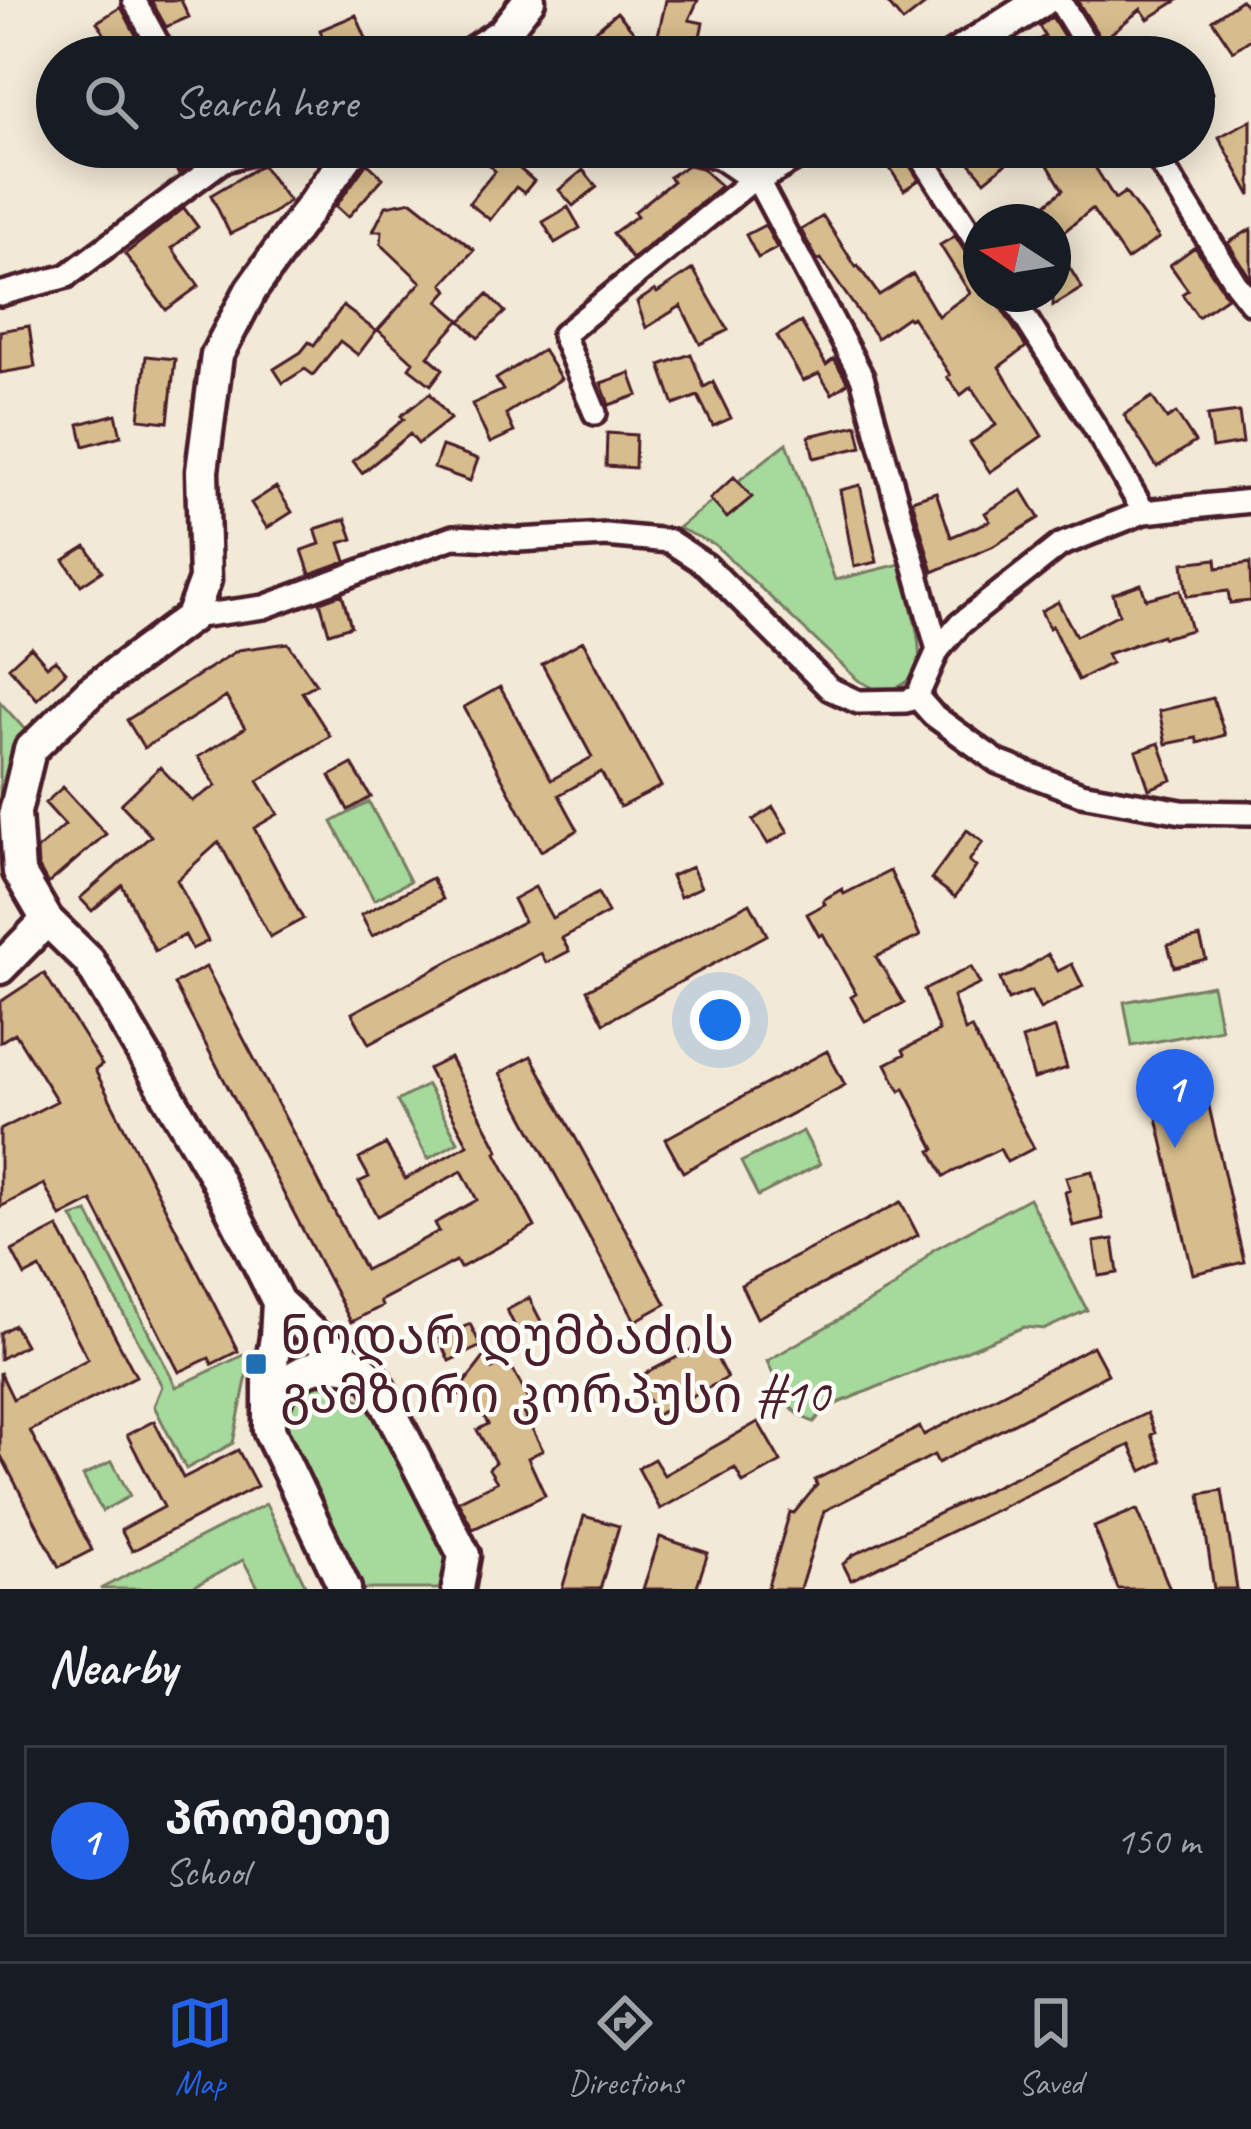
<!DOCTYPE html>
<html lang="en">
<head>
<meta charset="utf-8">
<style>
	:root { --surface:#171b24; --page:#20242c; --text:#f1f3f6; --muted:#9ea1a6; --line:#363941; --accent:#2563eb }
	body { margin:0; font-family:Caveat,"Noto Sans Georgian",sans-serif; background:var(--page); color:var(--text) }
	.compass { position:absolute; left:963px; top:204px; width:108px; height:108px; border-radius:50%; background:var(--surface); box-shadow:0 6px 30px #0003; rotate:282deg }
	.you { position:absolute; left:720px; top:1020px; width:42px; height:42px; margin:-30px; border:9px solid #fff; border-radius:50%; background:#1a73e8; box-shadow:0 0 0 18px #1a73e833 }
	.badge { display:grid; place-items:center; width:78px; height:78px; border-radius:50%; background:var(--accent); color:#fff; font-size:39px; font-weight:700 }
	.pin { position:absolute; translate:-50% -99px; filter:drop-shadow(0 3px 6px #0008) }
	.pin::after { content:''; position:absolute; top:63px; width:42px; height:36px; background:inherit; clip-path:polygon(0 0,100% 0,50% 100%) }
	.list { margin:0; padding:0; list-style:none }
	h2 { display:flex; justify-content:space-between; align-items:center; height:156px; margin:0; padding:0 48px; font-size:51px }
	h2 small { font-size:39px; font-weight:400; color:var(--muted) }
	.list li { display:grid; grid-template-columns:78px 1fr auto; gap:36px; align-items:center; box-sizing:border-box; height:192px; margin:0 24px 24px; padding:0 24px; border:3px solid var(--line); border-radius:0px }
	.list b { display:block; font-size:45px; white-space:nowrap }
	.list p { margin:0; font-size:39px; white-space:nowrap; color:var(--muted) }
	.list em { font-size:39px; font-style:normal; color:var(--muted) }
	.icon { flex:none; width:66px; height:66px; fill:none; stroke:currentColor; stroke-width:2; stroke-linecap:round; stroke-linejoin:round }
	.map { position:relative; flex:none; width:1251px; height:1589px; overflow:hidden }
	.search { position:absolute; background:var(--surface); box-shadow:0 6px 30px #0003; left:36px; right:36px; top:36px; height:132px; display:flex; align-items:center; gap:30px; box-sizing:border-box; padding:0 42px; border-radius:66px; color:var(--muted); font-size:45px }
	.sheet { height:372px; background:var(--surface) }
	nav { display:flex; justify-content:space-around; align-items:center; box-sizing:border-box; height:168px; border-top:3px solid var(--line); background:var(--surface); font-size:33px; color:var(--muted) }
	nav a { display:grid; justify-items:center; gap:6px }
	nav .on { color:var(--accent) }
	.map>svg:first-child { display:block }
</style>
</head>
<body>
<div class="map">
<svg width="1251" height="1589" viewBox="0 0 1251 1589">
	<rect width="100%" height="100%" fill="#f2e9d7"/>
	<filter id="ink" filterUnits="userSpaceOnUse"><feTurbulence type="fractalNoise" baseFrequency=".00833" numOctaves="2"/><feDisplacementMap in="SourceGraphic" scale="24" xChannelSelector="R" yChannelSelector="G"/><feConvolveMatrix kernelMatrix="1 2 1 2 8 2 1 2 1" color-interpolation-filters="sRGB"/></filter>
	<g filter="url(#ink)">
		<path fill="#a6d99c" stroke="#787c64" stroke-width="3" d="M787 443 835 580 900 564C905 588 928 652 916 672 910 683 894 690 882 693L858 680 714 544 678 528Z
			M0 702 29 734 4 805H0Z
			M369 802 410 881 374 900 332 822Z
			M1212 985 1221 1029 1132 1046 1124 1002Z
			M427 1085 458 1142 428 1159 397 1101Z
			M803 1131 820 1164 758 1196 741 1162Z
			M1029 1198 1087 1310 1045 1329 1024 1327 826 1408 814 1422C785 1413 779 1386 767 1361L893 1288 933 1250Z
			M88 1212 176 1387 252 1351 233 1443 186 1469 154 1406 162 1386 72 1217Z
			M306 1382C329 1382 347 1392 366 1404L448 1553 449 1589H359L286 1436 295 1390Z
			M112 1461 130 1496 102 1511 83 1476Z
			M266 1504 307 1589H259L243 1560 189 1589H100Z"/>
		<path fill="#d7bd8d" stroke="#4a1f2b" stroke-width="3" d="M151 0H181L189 17 166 27Z
			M666 0H698L689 20 703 23 696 54 656 44Z
			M885 0H931L903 22Z
			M1077 0H1178L1148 19 1141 9 1102 41Z
			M1241 0 1251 10V39L1233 51 1212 20Z
			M121 7 138 39 116 53 97 22Z
			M617 12 640 39 618 57H594L582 42Z
			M356 15 374 57H331L320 30Z
			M1052 17 1073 51 1063 57H1009L1045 36 1039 26Z
			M1194 52 1213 93 1194 102Z
			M1251 120V196L1219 137Z
			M165 147H199L204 156 178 173Z
			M470 147H515L506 157 534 181 524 193 516 187 490 220 469 203 495 171Z
			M933 147H1026L985 181 959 150 942 161Z
			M1037 147H1108L1090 159 1115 199 1125 192 1159 238 1127 260 1092 209 1060 235 1053 227V222H1049L1039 210 1063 190Z
			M904 157 919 180 904 190 889 167Z
			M367 163 383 178 348 217 336 206Z
			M262 165 289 201 273 213 230 234 211 195Z
			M688 165 701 168 721 186 632 259 613 233 637 216 634 212 673 181 669 177Z
			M583 170 597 187 573 206 559 190Z
			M412 201 474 250 443 284 448 290 438 301 460 320 428 356 443 369 431 385 409 368 413 362 378 330 421 282 381 244 382 231H373L386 206Z
			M568 207 580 228 555 243 543 222Z
			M184 208 198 227 172 248 199 286 166 310 125 254Z
			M823 216 856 267 858 266 879 295 913 274 938 316 970 293 940 245 955 236 969 258 981 264V294H995L997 302 1026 347 999 367 1042 436 990 472 970 443 996 425 971 387 961 395 947 377 950 375 912 317 909 319 907 317 877 338 821 259 818 261 801 230Z
			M765 225 777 248 758 258 746 235Z
			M1251 229V279L1228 243Z
			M1053 241 1082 288 1053 306Z
			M1195 247 1227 297 1198 317 1182 294 1188 290 1170 265Z
			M693 269 728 330 700 344 681 306 646 328 637 302 655 290 657 293Z
			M488 294 505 312 478 338 461 321Z
			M343 306 376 331 358 355 340 341 313 375 305 369 283 383 274 369 301 352 309 342 314 345Z
			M801 322 826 365 834 359 848 383 832 394 819 374 803 381 777 336Z
			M29 326 35 367 0 373V331Z
			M543 350 561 379 506 414 514 432 490 443 472 404 503 390 496 379Z
			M691 354 704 387 713 382 731 418 713 426 698 396 674 405 660 365Z
			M146 356 175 359 168 422 139 419Z
			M630 373 638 395 609 405 601 383Z
			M430 393 450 419 418 444 410 434 362 473 353 461 404 419 401 416Z
			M1152 397 1167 419 1176 413 1195 442 1157 467 1124 415Z
			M1239 412 1243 443 1212 448 1207 416Z
			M116 414 121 436 84 446 79 424Z
			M857 425 862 447 814 458 809 436Z
			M607 433 636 435 635 468 606 466Z
			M442 446 478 459 470 481 434 468Z
			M734 477 752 497 727 518 710 499Z
			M860 485 877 562 854 567 840 490Z
			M276 487 292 512 267 528 251 503Z
			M1022 490 1039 518 992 547 933 572 912 500 936 492 951 537 990 521 985 513Z
			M346 519 353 539 340 543 346 561 310 574 302 550 320 544 315 529Z
			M86 546 102 571 81 585 64 560Z
			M1216 559 1217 568 1250 563 1251 601 1230 603 1228 591 1187 596 1183 563Z
			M1141 584 1146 599 1180 590 1191 630 1163 638 1162 635 1107 654 1111 663 1078 680 1052 626 1049 628 1041 611 1058 602 1076 636 1119 614 1113 594Z
			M342 594 351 626 329 633 320 602Z
			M583 641 661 786 620 807 601 772 559 795 578 830 541 851 464 707 500 687 551 780 592 757 542 664Z
			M288 643 316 684 302 692 330 736 258 781 278 814 254 828 303 919 270 937 219 842 177 880 208 941 192 949 185 935 155 951 122 885 92 911 80 898 151 836 121 804 160 767 192 801 216 786 198 757 245 728 226 697 144 748 127 720 238 650Z
			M31 647 47 666 55 660 66 672 37 699 9 667Z
			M1213 698 1225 735 1198 743 1196 738 1166 744 1159 711Z
			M1159 743 1172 780 1149 789 1136 751Z
			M352 764 371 797 348 810 330 776Z
			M63 787 106 834 48 884 38 866 37 850 65 825 45 803Z
			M773 807 788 832 768 844 753 820Z
			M967 830 983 842 969 861 976 867 955 897 931 879Z
			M692 867 701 887 680 897 671 876Z
			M890 871 920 936 876 957 904 1003 865 1021 851 997 856 994 823 934 819 936 807 914 825 904 823 900 842 889 844 894Z
			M432 878 443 899 372 936 361 915Z
			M535 887 552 918 598 893 608 913 562 938 569 951 546 963 541 953 369 1044 352 1013 524 921 513 899Z
			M750 903 767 935 604 1023 587 990Z
			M1200 937 1206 959 1174 967 1168 945Z
			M1048 954 1058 971 1072 964 1083 986 1040 1009 1031 991 1008 1000 1000 979 1022 971Z
			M206 967 365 1270 439 1231 435 1223 477 1200 462 1171 377 1216 359 1182 369 1177 359 1159 386 1144 405 1179 468 1145 428 1069 450 1058 499 1151 496 1153 535 1227 460 1268 456 1261 380 1301 382 1306 351 1322 174 984Z
			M971 967 980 984 953 997 965 1031 971 1028 1034 1148 1007 1162 1000 1149 944 1176 931 1151 935 1149 904 1088 900 1091 886 1064 905 1054 903 1050 939 1031 924 990Z
			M44 973 102 1065 95 1070 238 1351 212 1364 209 1358 179 1372 92 1201 61 1217 44 1184 0 1207V1130L57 1101 15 1033 0 1042V1002Z
			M1055 1028 1067 1068 1034 1079 1022 1039Z
			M827 1051 845 1085 683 1172 665 1139Z
			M531 1056 666 1304 635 1321 500 1073Z
			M1201 1071 1244 1262 1193 1274 1149 1083Z
			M1092 1171 1103 1219 1073 1226 1065 1192 1070 1190 1066 1177Z
			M901 1202 918 1235 757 1318 741 1285Z
			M58 1227 136 1376 30 1431 92 1550 59 1567 0 1454V1372L13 1399 88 1359 40 1268 25 1276 12 1251Z
			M1113 1239 1118 1273 1099 1276 1094 1242Z
			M529 1298 542 1323 519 1335 507 1310Z
			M470 1324 481 1346 449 1361 439 1339Z
			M14 1325 25 1345 0 1359V1333Z
			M708 1341 727 1378 656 1415 637 1378Z
			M1093 1346 1108 1374 938 1463 934 1455 824 1511 800 1589H767L790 1512 794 1513 817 1485 815 1480 920 1427 924 1435Z
			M486 1355 492 1369 508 1360 532 1406 523 1411 543 1450 528 1458 545 1495 473 1529 458 1501 497 1482 489 1469 495 1462 477 1430 488 1424 472 1394 454 1396Z
			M1147 1413 1155 1433 1151 1435 1162 1461 1142 1471 1130 1445 851 1580 843 1564 853 1555Z
			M154 1421 183 1478 238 1450 257 1486 132 1551 121 1530 164 1507 127 1435Z
			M758 1422 781 1462 743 1483 735 1468 660 1509 638 1468 654 1459 664 1475Z
			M1222 1490 1237 1589H1214L1200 1494Z
			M1137 1509 1170 1589H1118L1094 1527Z
			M584 1516 619 1526 600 1589H562Z
			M660 1537 708 1553 696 1589H643Z"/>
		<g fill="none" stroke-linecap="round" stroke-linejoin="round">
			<g stroke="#4a1f2b" stroke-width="30">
				<path id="street" d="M134 0 165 57
					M1059 0 1094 57
					M915 147 981 249
					M1151 147 1236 284 1251 303
					M0 294 67 276 222 161 271 147
					M1010 294 1094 426 1144 512
					M595 413 563 335 756 177 862 377 938 650
					M191 617 264 607 453 537 518 540 606 535 669 541 706 565 830 689 858 702 906 701 917 697
					M917 697 938 650 960 624 1060 545 1144 512 1251 501
					M917 697 933 715 998 762 1081 794 1182 812 1251 813"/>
			</g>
			<g stroke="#4a1f2b" stroke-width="39">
				<path id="secondary" d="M466 57 503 33 529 0
					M953 57 1043 0
					M354 147 251 290 217 355 202 471 205 580 191 617 90 692 30 750 15 812 19 872 47 920 89 961 214 1174 278 1302 318 1339 362 1369 375 1381 464 1555 458 1589
					M695 147 721 153 756 177 807 147
					M0 968 47 920
					M278 1302 276 1337 269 1381V1430L345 1589
					M272 1412C278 1375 321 1356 355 1369"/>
			</g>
			<use href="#street" stroke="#fdfcf7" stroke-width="21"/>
			<use href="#secondary" stroke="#fdfcf7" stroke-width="30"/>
		</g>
	</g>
	<rect fill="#1f6fb2" stroke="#fdfcf7" stroke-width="4.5" x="244" y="1352" width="24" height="24" rx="6"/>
	<g text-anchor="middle" stroke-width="9" stroke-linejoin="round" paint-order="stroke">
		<g font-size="51" fill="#4a1f2b" stroke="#fdfcf7" text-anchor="start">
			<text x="280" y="1353">ნოდარ დუმბაძის<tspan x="280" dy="59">გამზირი კორპუსი #10</tspan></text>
		</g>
	</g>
</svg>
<svg class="compass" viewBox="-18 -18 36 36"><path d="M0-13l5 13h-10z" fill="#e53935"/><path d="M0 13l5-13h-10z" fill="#9ea1a6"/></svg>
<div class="you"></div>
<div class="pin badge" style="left:1175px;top:1148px">1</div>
<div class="search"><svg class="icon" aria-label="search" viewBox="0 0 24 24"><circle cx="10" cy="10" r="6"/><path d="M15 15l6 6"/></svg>Search here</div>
</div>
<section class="sheet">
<h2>Nearby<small></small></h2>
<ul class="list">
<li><span class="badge">1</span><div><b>პრომეთე</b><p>School</p></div><em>150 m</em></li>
</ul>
</section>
<nav>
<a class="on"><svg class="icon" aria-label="map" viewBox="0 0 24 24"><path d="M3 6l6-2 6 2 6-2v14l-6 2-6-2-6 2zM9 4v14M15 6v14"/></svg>Map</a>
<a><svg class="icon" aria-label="directions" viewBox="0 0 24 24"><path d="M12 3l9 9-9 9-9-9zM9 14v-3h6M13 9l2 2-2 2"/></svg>Directions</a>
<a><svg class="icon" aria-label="saved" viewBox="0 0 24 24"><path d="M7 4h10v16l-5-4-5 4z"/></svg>Saved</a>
</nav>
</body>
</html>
